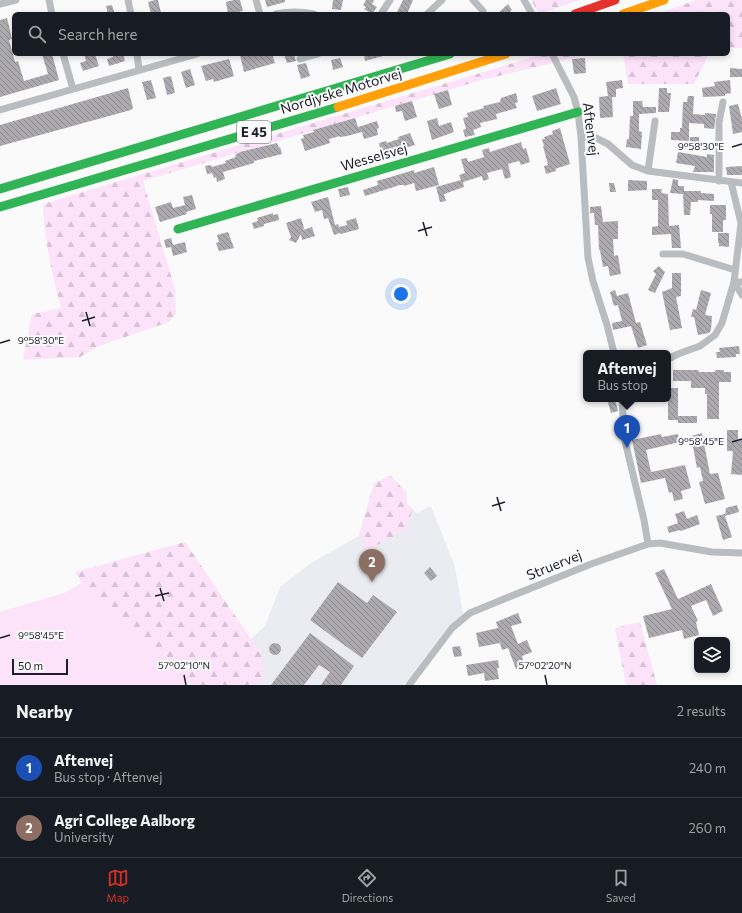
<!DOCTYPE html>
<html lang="en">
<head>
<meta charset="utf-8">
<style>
	:root { --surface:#171b24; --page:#242831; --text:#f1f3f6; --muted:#9ea1a6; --line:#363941; --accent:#d93025 }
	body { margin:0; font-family:Commissioner,sans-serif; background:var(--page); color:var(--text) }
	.controls { position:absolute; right:12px; bottom:12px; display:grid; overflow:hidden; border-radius:6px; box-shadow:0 2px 6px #0003 }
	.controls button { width:36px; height:36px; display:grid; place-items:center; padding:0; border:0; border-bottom:1px solid var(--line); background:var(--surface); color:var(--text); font:20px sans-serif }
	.scale { position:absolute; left:12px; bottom:10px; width:56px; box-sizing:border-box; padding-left:4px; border:2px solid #1c1f2b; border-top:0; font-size:11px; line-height:14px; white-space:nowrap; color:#1c1f2b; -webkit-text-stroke:3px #fafafa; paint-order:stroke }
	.you { position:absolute; left:401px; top:294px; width:14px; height:14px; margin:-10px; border:3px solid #fff; border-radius:50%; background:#1a73e8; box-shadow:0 0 0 6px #1a73e833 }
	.badge { display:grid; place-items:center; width:26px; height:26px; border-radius:50%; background:var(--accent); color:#fff; font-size:13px; font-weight:700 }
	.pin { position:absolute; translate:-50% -33px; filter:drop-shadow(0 1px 2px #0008) }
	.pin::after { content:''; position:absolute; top:21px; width:14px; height:12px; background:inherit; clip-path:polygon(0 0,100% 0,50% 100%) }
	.popup { position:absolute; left:583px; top:350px; width:88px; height:52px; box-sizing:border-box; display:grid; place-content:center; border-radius:6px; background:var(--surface); filter:drop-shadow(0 1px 3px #0005); font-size:13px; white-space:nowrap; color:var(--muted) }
	.popup b { font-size:15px; color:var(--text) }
	.popup::after { content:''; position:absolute; left:50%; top:100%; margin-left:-8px; border:8px solid transparent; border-top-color:var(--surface) }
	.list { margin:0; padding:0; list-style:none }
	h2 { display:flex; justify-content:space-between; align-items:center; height:52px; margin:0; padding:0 16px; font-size:17px }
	h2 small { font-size:13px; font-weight:400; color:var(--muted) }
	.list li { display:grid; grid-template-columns:26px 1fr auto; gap:12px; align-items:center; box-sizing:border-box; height:60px; padding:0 16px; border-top:1px solid var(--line) }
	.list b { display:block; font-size:15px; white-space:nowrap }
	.list p { margin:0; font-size:13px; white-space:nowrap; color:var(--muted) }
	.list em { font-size:13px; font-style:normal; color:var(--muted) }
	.icon { flex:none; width:22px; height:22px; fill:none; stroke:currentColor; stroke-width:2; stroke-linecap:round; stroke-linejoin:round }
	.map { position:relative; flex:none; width:742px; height:685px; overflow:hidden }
	.search { position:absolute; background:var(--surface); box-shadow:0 2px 6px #0003; left:12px; right:12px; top:12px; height:44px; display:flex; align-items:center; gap:10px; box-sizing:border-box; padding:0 14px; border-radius:6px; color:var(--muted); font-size:15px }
	.sheet { height:172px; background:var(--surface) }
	nav { display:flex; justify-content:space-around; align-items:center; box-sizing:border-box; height:56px; border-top:1px solid var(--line); background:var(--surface); font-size:11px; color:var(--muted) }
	nav a { display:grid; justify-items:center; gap:2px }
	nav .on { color:var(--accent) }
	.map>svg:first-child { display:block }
</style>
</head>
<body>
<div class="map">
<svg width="742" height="685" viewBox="0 0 742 685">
	<defs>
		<pattern id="forest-firs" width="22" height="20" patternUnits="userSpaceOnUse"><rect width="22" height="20" fill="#fce3fa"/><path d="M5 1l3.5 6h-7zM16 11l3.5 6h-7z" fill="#d7c2d6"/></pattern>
		<pattern id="building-back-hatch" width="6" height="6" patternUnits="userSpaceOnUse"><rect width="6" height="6" fill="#acaaaf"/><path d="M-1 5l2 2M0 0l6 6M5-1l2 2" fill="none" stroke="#8b8a8f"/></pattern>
	</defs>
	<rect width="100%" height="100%" fill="#fafafa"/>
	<path fill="#eaecf1" d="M391 476 407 493V504L417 513 431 506 455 567 463 614 448 627 404 685H194L187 676 251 639 265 626 280 587 311 563 359 536 374 483Z"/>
	<path fill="#fce3fa" d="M82 583 187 676 194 685H0V612L64 593Z"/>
	<path fill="url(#forest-firs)" d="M531 0H579L539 14Z
		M696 0H742V48H728V14H657Z
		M543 54H590L482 80 143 181 175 289 176 313 169 322 99 346 80 357 23 360 32 314 61 308C52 274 44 239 43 204Z
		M623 54H709L694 84H628Z
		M391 476 407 493 406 504 413 509 405 530 368 550 359 536 374 483Z
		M185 542 251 639 260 650 264 677 258 685H197L82 583 75 572Z
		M640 622 657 685H626L615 628Z"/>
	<path fill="url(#building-back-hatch)" d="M155 0H158L161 13 151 14 148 2Z
		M234 0H240L243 11 228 14 226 2Z
		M265 0H285V2L267 7Z
		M333 0H343L341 10 332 9Z
		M366 0H374L372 4 377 7 372 14 364 9 366 7 363 5Z
		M403 0H413L407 14H396Z
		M508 4 512 10 510 11 513 14H497Z
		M112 5 115 14H108L106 6Z
		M7 18 12 39 9 40 15 62 18 61 24 81 48 74 42 54H52L59 80 0 97V20Z
		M84 54H95L99 66 83 71 80 63 86 61Z
		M112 54H123L125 61 109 66 107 59 113 57Z
		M244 54H272L275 63 244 72 240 55Z
		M284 54H294L296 61 287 63Z
		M364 54H382L383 56 365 61Z
		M340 58 343 67 333 70 331 60Z
		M585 58 586 73 574 74 572 59Z
		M229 59 234 76 214 82 213 79 206 81 201 66Z
		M306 63 310 76 301 79 297 65Z
		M730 68 742 69V77H730Z
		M190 69 195 85 186 88 181 72Z
		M171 76 175 93 167 95 163 78Z
		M151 80 156 98 147 100 142 82Z
		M622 80 623 88 616 89V97H612L613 117 600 118 599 97 608 96 606 82Z
		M730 80 731 93 725 94V96L703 97 702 88 715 86 714 82Z
		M128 88 133 108 131 110 0 146V125Z
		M556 88 561 104 537 111 532 96Z
		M659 88H667V93H671L669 112H658Z
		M448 90 452 105 439 109 434 94Z
		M516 93 518 102 515 103 517 108 496 114 497 119 480 123 481 127 473 130 475 135 465 137 463 130 466 129 463 118 468 117 467 113 484 108 483 106 500 102 501 98Z
		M688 96H694L693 114 705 115V113L716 114 714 129 704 128V124L689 123V141L671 140V132H680V128H682L683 102H687Z
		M412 101 417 117 405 121 402 111 396 112 395 106Z
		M633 101H642L643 107H656V113L639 114V131L642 132 641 149 626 147 627 139H629L630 116H633Z
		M738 104 742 119V132L733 134 729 106Z
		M355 118 358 127 377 121 379 128 377 129 378 135 364 139 362 132 347 136 340 137V136L329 139 330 143 305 151 301 139 304 138 303 135 314 132 313 130 317 129Z
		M437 118 439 126 451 122 454 132 432 140 427 121Z
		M560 128 570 164 555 169 556 171 546 174 544 166 548 165 543 146H544L542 139H545L544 137 553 134 552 131Z
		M410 133 415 145 382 155 379 143 386 141 387 143 399 139 398 137Z
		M690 137H699V144H690Z
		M521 142 523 149 526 148 530 162 521 165 519 161 508 164 511 177 505 179 502 169 487 173 489 179 483 181 482 176 463 182 464 187 444 194 446 201 440 202 436 187 461 180 459 175 465 173 461 159 467 158 468 162 484 157 482 150 489 148 490 152Z
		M277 143 279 148 280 147 282 154 254 161V163L223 172 225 179 217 182 216 177 214 178 212 173 207 174 205 166 211 165 212 167 226 163 225 161 236 157 235 155 240 152Z
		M678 152 707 157V154L714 155V172H693L695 166 676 163Z
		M742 166V175H727L726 167Z
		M434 167 439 185 416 191 414 183 404 186V185H400L365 196 363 190 378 185 377 181 414 170V173Z
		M673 179 678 180V186H684V191H701V193L714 194V201L698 200V202H691L690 215H684L683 194 670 193Z
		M628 180 647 181V190L628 191Z
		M609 183H614L616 192H610Z
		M348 187 350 195 340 197 338 189Z
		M652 189H662L661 193 668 194 669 226 679 225 681 248H672L671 234 652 235V227L658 226V200H652Z
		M192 195 196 209 186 212 187 214 160 222 155 207 171 202 173 208 185 205 183 197Z
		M328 197 335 225 338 224 339 227 347 225 346 221 356 218 359 229 341 234 340 233 334 235 328 218 324 219 322 210 315 212 311 202Z
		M710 205H726V220H723V232H712V214H710Z
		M601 206 603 222 618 221V239H613L614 256 618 255 621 274 610 276 608 266 603 267 600 250H599L598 225H595L594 214V213H590V207Z
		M273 213V215L278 214 279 220 264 224V226L254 229 252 223 258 221 257 218Z
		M301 218 304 228 303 230 312 227 315 236 302 240 301 234 296 243 289 240 291 237 286 223Z
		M228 232 234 248 219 251 216 243 219 242 217 235Z
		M718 233H729V247L719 246V243H718Z
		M171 238 173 245 185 242 187 252 173 256 171 247 166 248 164 240Z
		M659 266 665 272 655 293 648 290 656 274 653 271Z
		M672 273H681V296L676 297 682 328 670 330 662 292 672 288Z
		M615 290 617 296 628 293 636 323 640 322 647 345 638 348 631 326 613 330 612 323 622 321 618 305 614 306 610 292Z
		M701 290 711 293 705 315 712 316 711 330 709 333 698 335 694 317H691L693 309 696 310Z
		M739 346 740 354H736V357L717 358 716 352H720L719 348Z
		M673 370H698L699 372H715V370H724V372H731V382H719V419H707V394H705V388H691V381H673Z
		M668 388H678V416H697V423H678V420H668Z
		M607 399H615L618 411 611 413Z
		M727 430H738V440H742V475L731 474 733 451H727Z
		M702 433 710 474 718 473 725 499 705 504 699 482 703 481 700 467 697 468 691 436Z
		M661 434 662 437 678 434 680 442 646 450 651 472 685 465 691 488 681 491 683 499 674 501 672 492 669 493 665 478 641 483 632 440Z
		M737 505 739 512 725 516 732 537 723 540 716 516 725 514V516L726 508Z
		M684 511 687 519 697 515 700 524 681 531 680 530 669 533 667 527 678 523 675 514Z
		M430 567 437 576 431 581 424 573Z
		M664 569 678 599 711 584 723 611 713 616 706 600 691 606 698 621 696 622 699 635 684 639 682 630 649 638 643 616 672 609 655 573Z
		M338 582 367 603 373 595 397 612 362 658 310 620Z
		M518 613 522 623 511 626 518 644 527 640 532 652 522 656 525 666 516 669 508 648 502 650 500 643 479 647 476 633 498 628 496 622Z
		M310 633 354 666 341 685H321L330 672 319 665 304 685H271Z
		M269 649a6 6 0 1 1 12 0a6 6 0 1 1-12 0Z
		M460 646 462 656 454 657 452 647Z
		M498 660 499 668H497L499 679 485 681 484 673 468 676 466 665Z"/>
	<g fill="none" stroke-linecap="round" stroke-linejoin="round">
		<path stroke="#b9bdbf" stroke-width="7" d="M49 0 52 14
			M128 0 131 14
			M256 0 260 14
			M473 0 483 11
			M524 0 532 14
			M0 4 16 0
			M276 14C289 11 300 11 314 14
			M381 14 390 0
			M427 14 442 0
			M63 54 73 89
			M137 54 139 70
			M552 54 574 97 578 112 581 137 588 258 593 281 607 325 614 353
			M300 59 318 54
			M0 110 197 54
			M581 137 596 138 608 144 632 165 648 171 742 183
			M648 171 655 121
			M719 181V122L723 102
			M663 254H683L735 270
			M734 282 742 295
			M734 282H742
			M668 359 678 354 700 346 715 335 722 323 734 282 741 223 731 182
			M622 399 624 437 644 520 648 544
			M409 685 452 628 470 613 504 599 591 564 648 544 660 543 712 552 742 553"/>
		<path stroke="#30b455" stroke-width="9" d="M0 189 450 54
			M0 207 338 107
			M178 229 578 112"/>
		<path stroke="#ff9f0a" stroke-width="9" d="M623 14 664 0
			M338 107 506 54"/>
		<path stroke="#e5322d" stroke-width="9" d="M575 14 615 0"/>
	</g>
	<path fill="none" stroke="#1c1f2b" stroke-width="1.5" d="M732 147 742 144M423 222 427 236M418 231 432 227M86 312 90 326M82 321 95 317M0 343 10 340M732 442 742 439M497 497 501 511M492 506 505 502M160 588 164 601M155 596 169 593M0 638 10 635M184 675 186 685M545 675 547 685"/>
	<g text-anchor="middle" stroke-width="4" stroke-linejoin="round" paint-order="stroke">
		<rect fill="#fafafa" stroke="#5f6169" stroke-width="1" x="237" y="121" width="34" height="22" rx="3"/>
		<g font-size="13" font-weight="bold" fill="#1c1f2b">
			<text x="254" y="137">E 45</text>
		</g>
		<g font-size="14" fill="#1c1f2b" stroke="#fafafa">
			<text transform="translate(341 91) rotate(-17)" y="5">Nordjyske Motorvej</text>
			<text transform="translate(591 129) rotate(83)" y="5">Aftenvej</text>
			<text transform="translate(374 157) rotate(-16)" y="5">Wesselsvej</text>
			<text transform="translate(554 565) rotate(-22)" y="5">Struervej</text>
		</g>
	</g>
	<g font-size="10" text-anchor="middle" fill="#1c1f2b" stroke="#fafafa" stroke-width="4" stroke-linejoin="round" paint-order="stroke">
		<text x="701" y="150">9°58'30"E</text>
		<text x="41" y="344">9°58'30"E</text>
		<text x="701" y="445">9°58'45"E</text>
		<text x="41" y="639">9°58'45"E</text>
		<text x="184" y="669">57°02'10"N</text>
		<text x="545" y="669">57°02'20"N</text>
	</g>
</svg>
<div class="controls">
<button><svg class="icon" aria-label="layers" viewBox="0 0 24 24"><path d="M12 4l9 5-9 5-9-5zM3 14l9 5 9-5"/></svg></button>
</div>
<div class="scale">50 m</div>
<div class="you"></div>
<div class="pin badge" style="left:627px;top:448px;background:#1a4fb4">1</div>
<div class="popup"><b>Aftenvej</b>Bus stop</div>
<div class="pin badge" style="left:372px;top:582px;background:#8d6e63">2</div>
<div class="search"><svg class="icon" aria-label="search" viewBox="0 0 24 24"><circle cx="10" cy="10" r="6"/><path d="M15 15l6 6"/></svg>Search here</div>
</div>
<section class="sheet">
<h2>Nearby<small>2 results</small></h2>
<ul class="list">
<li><span class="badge" style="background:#1a4fb4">1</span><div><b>Aftenvej</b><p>Bus stop · Aftenvej</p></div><em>240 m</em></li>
<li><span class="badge" style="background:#8d6e63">2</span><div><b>Agri College Aalborg</b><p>University</p></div><em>260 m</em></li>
</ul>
</section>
<nav>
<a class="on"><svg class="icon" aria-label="map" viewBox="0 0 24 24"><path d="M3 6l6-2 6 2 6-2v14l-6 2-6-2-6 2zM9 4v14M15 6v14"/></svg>Map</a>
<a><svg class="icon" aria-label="directions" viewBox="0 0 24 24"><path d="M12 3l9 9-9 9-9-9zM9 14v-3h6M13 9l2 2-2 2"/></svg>Directions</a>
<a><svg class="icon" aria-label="saved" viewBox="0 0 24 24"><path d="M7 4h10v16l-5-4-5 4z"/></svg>Saved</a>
</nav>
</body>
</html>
